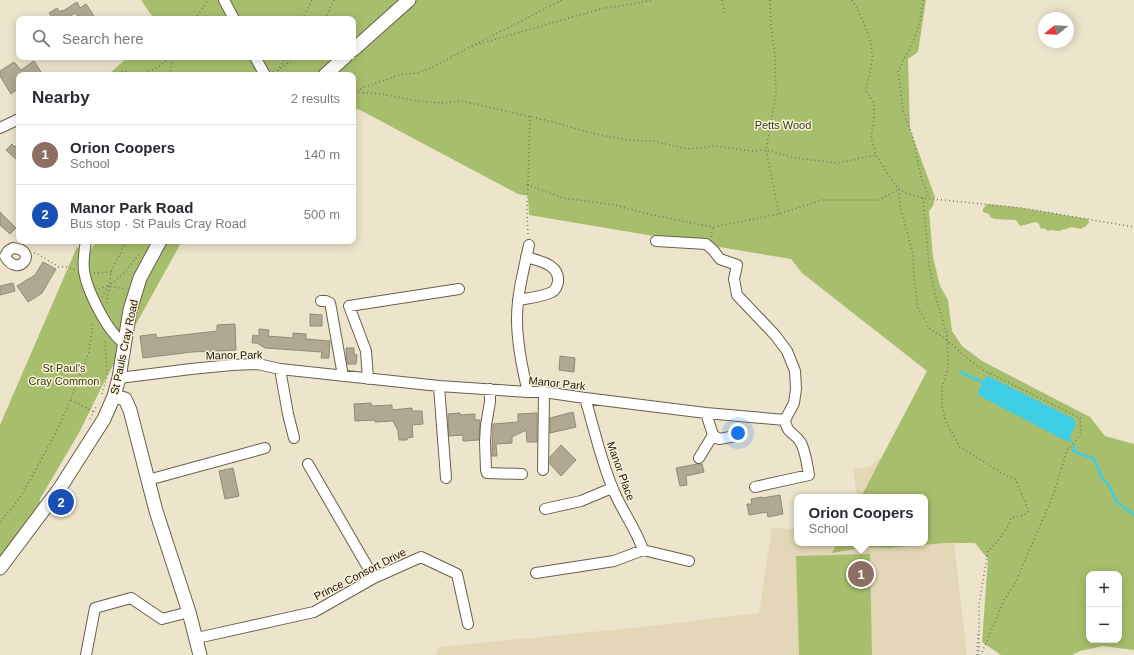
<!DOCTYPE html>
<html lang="en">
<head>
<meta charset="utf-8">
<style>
	:root { --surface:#fff; --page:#f2f2f3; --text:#2b2b33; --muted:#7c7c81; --line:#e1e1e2; --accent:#7c3aed }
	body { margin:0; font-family:Helvetica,sans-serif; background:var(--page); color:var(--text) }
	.controls { position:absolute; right:12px; bottom:12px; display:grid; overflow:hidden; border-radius:8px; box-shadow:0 2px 10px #0003 }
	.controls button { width:36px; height:36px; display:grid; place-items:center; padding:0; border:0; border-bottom:1px solid var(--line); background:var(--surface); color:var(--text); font:20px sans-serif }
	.compass { position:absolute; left:1038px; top:12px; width:36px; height:36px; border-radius:50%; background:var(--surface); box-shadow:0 2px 10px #0003; rotate:252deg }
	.you { position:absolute; left:738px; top:433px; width:14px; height:14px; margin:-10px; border:3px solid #fff; border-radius:50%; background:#1a73e8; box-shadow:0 0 0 6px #1a73e833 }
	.badge { display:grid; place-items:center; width:26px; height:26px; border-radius:50%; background:var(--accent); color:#fff; font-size:13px; font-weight:700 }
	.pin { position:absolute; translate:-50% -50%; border:2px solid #fff; box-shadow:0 1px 4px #0006 }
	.popup { position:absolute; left:794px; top:494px; width:134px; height:52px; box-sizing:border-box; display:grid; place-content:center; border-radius:8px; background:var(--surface); filter:drop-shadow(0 1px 3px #0005); font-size:13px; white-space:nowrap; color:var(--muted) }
	.popup b { font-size:15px; color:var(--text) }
	.popup::after { content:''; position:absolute; left:50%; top:100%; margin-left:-8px; border:8px solid transparent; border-top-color:var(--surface) }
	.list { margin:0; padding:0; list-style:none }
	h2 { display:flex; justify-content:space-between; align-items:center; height:52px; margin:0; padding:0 16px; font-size:17px }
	h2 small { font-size:13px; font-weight:400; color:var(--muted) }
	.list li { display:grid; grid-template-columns:26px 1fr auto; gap:12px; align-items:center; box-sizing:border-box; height:60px; padding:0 16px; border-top:1px solid var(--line) }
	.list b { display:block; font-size:15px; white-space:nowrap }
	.list p { margin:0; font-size:13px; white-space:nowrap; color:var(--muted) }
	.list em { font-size:13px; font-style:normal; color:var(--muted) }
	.icon { flex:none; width:22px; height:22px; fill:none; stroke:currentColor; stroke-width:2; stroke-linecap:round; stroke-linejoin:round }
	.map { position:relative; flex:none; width:1134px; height:655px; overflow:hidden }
	.search { position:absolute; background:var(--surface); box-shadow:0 2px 10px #0003; left:16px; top:16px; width:340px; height:44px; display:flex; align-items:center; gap:10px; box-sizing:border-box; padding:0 14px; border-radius:8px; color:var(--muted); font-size:15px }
	.panel { position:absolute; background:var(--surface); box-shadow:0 2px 10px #0003; left:16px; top:72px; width:340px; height:172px; border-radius:8px }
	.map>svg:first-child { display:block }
</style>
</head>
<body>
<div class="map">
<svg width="1134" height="655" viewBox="0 0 1134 655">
	<rect width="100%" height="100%" fill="#ede4cc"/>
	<path fill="#e4d7b8" d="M890 454 897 456 953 535 967 655H436L438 647 632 628 759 613 772 527 797 530V543H925V497H857L853 469 870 467 878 459Z"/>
	<path fill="#a7be6d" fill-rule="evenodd" d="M141 0H926L918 52 908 59 910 129 935 197 933 206 929 211 933 257 940 286 948 300 952 331 962 346 982 361 1090 417 1105 436 1134 444V650L1103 646 1080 651 1072 655H1001L982 642 988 559 975 543H945L889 548 865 547 832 553 837 543H925V497H861L927 371 802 273 791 259 529 215 528 196 518 194 360 110 353 108V75H108L128 57H353V19H154ZM1089 574H1119V640H1089Z
		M987 204 1022 208 1088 219 1089 222 1086 226 1081 229 1072 227 1059 231 1051 230 1048 231 1044 228 1041 229 1039 224 1036 222 1020 226 1016 220 995 219 990 217 989 214 983 212V209Z
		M96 241H182L104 382 80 431 40 499 39 509 0 562V425L77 247 87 253 91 250Z
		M870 554 872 655H799L796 556Z"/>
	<path fill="#3ecee5" d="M988 376 1074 419 1076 423 1070 438 1073 442 1064 440 980 396 978 392 986 377Z"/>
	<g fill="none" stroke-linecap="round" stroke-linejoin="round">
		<path stroke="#3ecee5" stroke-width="2.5" d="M960 372 983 382
			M1074 446 1073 451 1094 459 1103 479 1109 486 1117 502 1134 515"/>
	</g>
	<path fill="#b1a891" stroke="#938a74" d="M77 2 80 8 86 4 96 19H80L75 13 65 19H49L52 17 49 13 57 8 60 12 62 10 63 11Z
		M34 61 43 75H19V88L11 94 0 76V71L14 62 21 70Z
		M19 142V162L6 150 12 144 15 147Z
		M0 212 16 228 10 234 0 225Z
		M43 262 56 269 42 293 28 302 17 286 35 275Z
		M13 283 15 291 0 295V286Z
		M310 314 322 315V326H310Z
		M235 324 236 350 192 352 143 358 140 336 156 334V338L217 331V325Z
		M259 329 269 330 268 336 293 338V333L306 334V339L330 341 329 358H321L322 352 265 348 257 343H252L253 335 259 336Z
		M346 348H354V354L357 355 356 364H347Z
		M560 356 575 358 574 372 559 370Z
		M371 403 372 406 392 405V410L412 408V411H422L423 424 412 425 413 437 407 438V440H399L398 431 393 421 375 422V420L355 421 354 404Z
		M573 412 576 427 550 433V418Z
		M460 413V415L475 414V420H480L479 440 463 441V435L449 436 448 414Z
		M537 413V442H527L526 430 512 437V443L496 444 497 456H492L493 424 518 422V414Z
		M561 445 576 460 561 476 550 464V457Z
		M697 464H702L704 472 686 476 687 485 680 486 676 468Z
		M233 468 239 496 225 499 219 471Z
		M780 495 783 514 768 517 767 512 749 515 747 504H752L751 499 762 497V498Z"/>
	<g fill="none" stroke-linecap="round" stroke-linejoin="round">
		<g stroke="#68604b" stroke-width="12">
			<path id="minor" d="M224 0 234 19
				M255 57 265 75
				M0 128 19 119
				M86 241C84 252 83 261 84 271 87 291 108 333 124 343
				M13 248C40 250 18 280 5 256L8 251Z
				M518 300C529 298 542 297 552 292 556 290 557 286 558 282 560 264 539 261 526 257
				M321 301H326L330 303 331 308 343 376
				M280 369 288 414 294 438
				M119 378 191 369 232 365 258 364 280 369 439 386 528 392H544L585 398 706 413 785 420 794 403 796 389 795 371 787 351 775 335 737 295 734 279 737 265 720 259 713 250 706 244 656 241
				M368 379 366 351 349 306 459 289
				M439 386 446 478
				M490 389V402L486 425 485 442 486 470 487 473 522 474
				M528 392C522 368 517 344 517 319 517 294 524 269 529 245
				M585 398C594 428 601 461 613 489 621 510 636 528 643 550L689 561
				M706 413 713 435 719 439 736 436
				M699 458 713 435
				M308 464 374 578
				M543 470 544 392
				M148 480 265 448
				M755 487 809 475C807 465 806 453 801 443 795 432 787 435 785 420
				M545 509 581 501 612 488
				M536 573 614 561 643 550
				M197 638 314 612 374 578 421 557 457 574 468 624
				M86 655 95 608 131 598 162 619 189 612"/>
		</g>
		<g stroke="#68604b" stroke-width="15">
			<path id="major" d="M353 50 409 0
				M325 75 345 57
				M114 396 125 399 130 410 156 511 189 612 200 655
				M0 568 60 488 104 419 114 396 119 378 130 310 140 278 160 241"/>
		</g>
		<path stroke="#7c7667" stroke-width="1.5" stroke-dasharray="1 3" stroke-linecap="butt" d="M722 0 725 14
			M770 0 771 25 775 56 776 95 766 150 779 214
			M852 0C861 14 872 39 872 55 873 67 867 79 866 91L874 103V120L871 137 876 155 891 179 899 189 906 193 923 198 1022 208 1134 227
			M923 0 920 21 915 37 898 71 903 111 912 134 922 180 929 198
			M195 19 208 0
			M302 19 312 0
			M325 19 334 0
			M472 46 604 8 633 4 652 0
			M273 72 278 70 286 57
			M114 75 124 71 141 75
			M141 75 159 67 169 57
			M169 75 174 57
			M278 75V70L296 57
			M353 92 376 83 399 75 417 73 433 67 468 48 562 0
			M355 92 382 94 417 101 442 103 462 101 549 121 595 134 628 140 653 141 687 149 715 146 751 151 766 150 795 158 838 163 876 155
			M530 116 528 185 563 198 615 205 652 215 713 227 779 214 822 200H879L899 189 900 206 913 254 914 278 918 308 930 329 947 340 968 359 983 370 1080 418 1081 433 1074 443 1067 450 1053 496 1016 581 1004 600 981 655
			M528 185 527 210 528 235
			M923 198 929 266 936 297 947 335 948 367 942 388V407L946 422 960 447 1005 475 1015 479 1029 511 1024 515 1011 518 1008 526 996 543 988 551 979 604V655
			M711 237 713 227
			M34 253H36L59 267H68L75 270
			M94 273 111 272
			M99 289 108 286 126 289
			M102 297 108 286 122 275 141 252
			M107 303 111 272 126 241
			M102 394 107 376 105 339
			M71 400 94 412
			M90 419 97 405
			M0 522 21 496 50 444 61 422 77 383 89 352 93 321
			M977 655 978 634"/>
		<use href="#minor" stroke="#fff" stroke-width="10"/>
		<use href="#major" stroke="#fff" stroke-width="13"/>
	</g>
	<g text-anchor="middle" stroke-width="3" stroke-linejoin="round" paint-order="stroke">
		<g font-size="11" fill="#333d16" stroke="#fbf1d9">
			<text x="783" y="129">Petts Wood</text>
			<text x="64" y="372">St Paul's<tspan x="64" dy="13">Cray Common</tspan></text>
		</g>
		<g font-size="11" fill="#17140c" stroke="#fbf1d9">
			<text transform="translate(124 347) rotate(-78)" y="4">St Pauls Cray Road</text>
			<text transform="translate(234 355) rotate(-1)" y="4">Manor Park</text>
			<text transform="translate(557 383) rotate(6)" y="4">Manor Park</text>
			<text transform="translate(621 471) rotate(70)" y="4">Manor Place</text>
			<text transform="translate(360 574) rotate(-27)" y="4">Prince Consort Drive</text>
		</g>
	</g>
</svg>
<div class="controls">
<button>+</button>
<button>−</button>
</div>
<svg class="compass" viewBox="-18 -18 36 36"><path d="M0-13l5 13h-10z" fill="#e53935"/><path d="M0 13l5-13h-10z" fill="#7c7c81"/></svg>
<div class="you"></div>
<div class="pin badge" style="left:861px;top:574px;background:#8d6e63">1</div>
<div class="popup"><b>Orion Coopers</b>School</div>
<div class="pin badge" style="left:61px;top:502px;background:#1a4fb4">2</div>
<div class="search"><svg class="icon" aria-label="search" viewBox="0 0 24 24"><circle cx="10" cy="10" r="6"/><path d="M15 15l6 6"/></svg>Search here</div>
<section class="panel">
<h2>Nearby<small>2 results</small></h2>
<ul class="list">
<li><span class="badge" style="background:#8d6e63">1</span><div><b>Orion Coopers</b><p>School</p></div><em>140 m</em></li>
<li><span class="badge" style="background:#1a4fb4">2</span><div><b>Manor Park Road</b><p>Bus stop · St Pauls Cray Road</p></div><em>500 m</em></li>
</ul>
</section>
</div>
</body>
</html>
